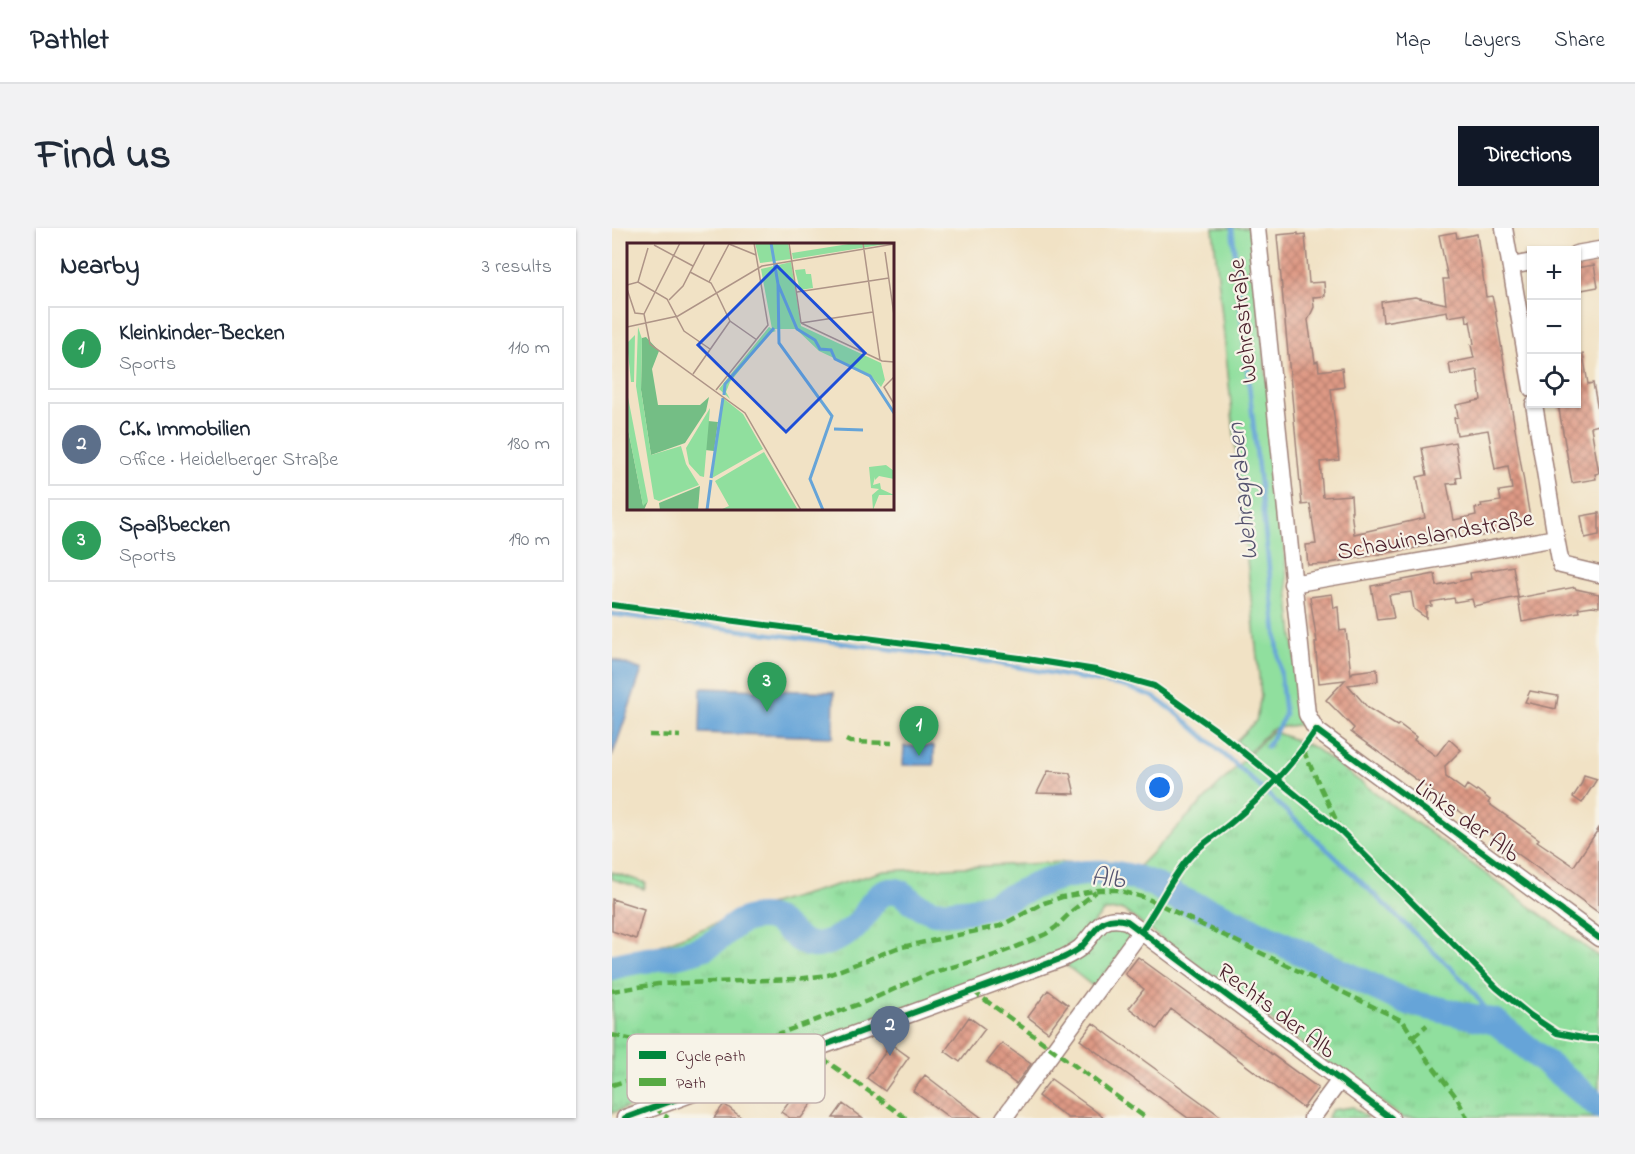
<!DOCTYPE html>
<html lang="en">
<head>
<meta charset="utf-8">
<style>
	:root { --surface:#fff; --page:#f2f2f3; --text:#1f2937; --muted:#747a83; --line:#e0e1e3; --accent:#111827 }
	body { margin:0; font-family:"Indie Flower",sans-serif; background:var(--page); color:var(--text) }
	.controls { position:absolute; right:18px; top:18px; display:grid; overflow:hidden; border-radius:0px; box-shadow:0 2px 4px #0004 }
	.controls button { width:54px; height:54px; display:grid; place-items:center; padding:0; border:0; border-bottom:2px solid var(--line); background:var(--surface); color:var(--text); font:30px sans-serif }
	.you { position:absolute; left:548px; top:560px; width:21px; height:21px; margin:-15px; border:4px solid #fff; border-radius:50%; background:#1a73e8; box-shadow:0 0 0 9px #1a73e833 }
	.badge { display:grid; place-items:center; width:39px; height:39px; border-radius:50%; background:var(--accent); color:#fff; font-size:20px; font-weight:700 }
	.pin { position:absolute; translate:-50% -50px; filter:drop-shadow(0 2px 3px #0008) }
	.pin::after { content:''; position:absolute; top:32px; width:21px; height:18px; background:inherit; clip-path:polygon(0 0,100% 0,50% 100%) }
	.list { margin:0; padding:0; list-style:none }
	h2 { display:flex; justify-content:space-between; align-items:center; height:78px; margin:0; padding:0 24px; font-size:26px }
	h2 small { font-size:20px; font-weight:400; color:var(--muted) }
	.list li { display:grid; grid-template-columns:39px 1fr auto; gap:18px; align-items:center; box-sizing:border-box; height:84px; margin:0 12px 12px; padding:0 12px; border:2px solid var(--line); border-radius:0px }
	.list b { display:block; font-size:22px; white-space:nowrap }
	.list p { margin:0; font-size:20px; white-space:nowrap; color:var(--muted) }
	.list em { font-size:20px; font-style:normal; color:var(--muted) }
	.icon { flex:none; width:33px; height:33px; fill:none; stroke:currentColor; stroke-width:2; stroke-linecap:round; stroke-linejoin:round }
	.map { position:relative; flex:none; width:987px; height:890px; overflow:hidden; border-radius:0px }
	header { display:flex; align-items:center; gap:36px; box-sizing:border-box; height:84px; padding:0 30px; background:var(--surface); border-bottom:2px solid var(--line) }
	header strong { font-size:28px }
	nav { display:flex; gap:33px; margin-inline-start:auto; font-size:21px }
	.intro { display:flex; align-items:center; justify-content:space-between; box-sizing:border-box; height:144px; padding:0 36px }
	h1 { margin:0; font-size:42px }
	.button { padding:15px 27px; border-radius:0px; background:var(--accent); color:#fff; font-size:21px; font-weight:700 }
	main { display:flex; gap:36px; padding:0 36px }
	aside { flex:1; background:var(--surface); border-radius:0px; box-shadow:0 2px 4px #0004 }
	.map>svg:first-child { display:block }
</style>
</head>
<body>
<header>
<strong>Pathlet</strong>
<nav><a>Map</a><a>Layers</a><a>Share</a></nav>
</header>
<div class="intro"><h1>Find us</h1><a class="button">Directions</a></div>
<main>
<aside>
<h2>Nearby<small>3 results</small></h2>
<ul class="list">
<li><span class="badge" style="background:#2e9e5b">1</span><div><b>Kleinkinder-Becken</b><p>Sports</p></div><em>110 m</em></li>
<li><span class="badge" style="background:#5c6f8a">2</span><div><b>C.K. Immobilien</b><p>Office · Heidelberger Straße</p></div><em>180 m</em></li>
<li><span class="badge" style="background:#2e9e5b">3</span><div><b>Spaßbecken</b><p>Sports</p></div><em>190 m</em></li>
</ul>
</aside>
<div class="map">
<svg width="987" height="890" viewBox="0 0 987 890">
	<defs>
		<pattern id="park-tufts" width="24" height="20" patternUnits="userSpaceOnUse" patternTransform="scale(1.5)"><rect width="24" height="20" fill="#90df9e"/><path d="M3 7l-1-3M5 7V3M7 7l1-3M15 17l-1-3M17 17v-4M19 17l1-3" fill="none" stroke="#7ebf88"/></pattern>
		<pattern id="garden-dots" width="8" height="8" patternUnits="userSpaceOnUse" patternTransform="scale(1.5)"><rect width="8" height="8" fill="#90df9e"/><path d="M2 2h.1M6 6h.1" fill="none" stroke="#7ebf88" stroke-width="1.8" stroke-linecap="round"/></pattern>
		<pattern id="building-cross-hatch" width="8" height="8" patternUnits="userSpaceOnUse" patternTransform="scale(1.5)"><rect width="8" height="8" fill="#de9a85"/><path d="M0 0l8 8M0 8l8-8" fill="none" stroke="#b67d6d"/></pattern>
	</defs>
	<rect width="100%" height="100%" fill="#f7f3e8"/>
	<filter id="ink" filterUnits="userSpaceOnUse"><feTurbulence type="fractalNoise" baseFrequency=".0167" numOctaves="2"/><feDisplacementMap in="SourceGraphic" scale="12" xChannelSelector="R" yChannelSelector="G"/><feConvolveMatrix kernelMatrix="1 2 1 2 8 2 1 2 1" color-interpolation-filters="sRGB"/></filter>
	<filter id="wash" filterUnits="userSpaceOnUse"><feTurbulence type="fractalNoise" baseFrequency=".008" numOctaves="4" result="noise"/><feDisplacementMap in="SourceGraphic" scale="24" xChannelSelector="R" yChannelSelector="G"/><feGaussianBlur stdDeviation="1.35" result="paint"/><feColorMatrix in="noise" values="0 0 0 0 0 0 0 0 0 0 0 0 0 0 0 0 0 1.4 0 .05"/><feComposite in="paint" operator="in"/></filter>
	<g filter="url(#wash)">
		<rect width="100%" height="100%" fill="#f1e2c5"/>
		<path fill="#90df9e" stroke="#6d7f64" stroke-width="1.5" d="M601 0H639L690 496 659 501 636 525 624 513 644 493 649 468Z
			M0 644 34 655 32 661 0 651Z"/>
		<path fill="url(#park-tufts)" stroke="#6d7f64" stroke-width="1.5" d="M660 503 701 519 987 729V890H791L511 682 492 683 466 712 442 727 193 818 0 885V736L136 683 272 643 451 634 527 638Z
			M499 695 520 710 483 760 455 738 488 700Z"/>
		<path fill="url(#garden-dots)" stroke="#6d7f64" stroke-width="1.5" d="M741 879 756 890H715L720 882Z"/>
		<path fill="#66a4d8" stroke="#586282" stroke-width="1.5" d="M0 431 30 442 0 529Z
			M89 460 222 464 221 509 88 505Z
			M292 518H322V537H291Z"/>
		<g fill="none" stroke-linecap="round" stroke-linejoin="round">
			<path stroke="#66a4d8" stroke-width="4.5" d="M620 0 673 487 655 519
				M0 386 372 433 511 458 542 469 567 487 634 546 718 624 855 756 884 794"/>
			<path stroke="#66a4d8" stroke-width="26" d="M0 739C30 730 63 731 93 719 115 709 122 688 151 689 175 689 185 724 210 716 221 713 233 707 242 700 255 689 260 665 279 663 289 661 295 671 302 675 307 678 313 681 319 683 327 686 341 684 350 683 381 681 406 663 435 653 469 641 508 642 541 656 552 661 562 669 573 673 583 678 593 681 603 684L794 774 884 794 987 878"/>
		</g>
		<g id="blocks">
			<path fill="url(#building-cross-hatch)" d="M844 4 845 10 865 6 874 69 880 68 883 81 918 290 887 296 889 304 868 308 867 303 832 310V315L718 335V336L696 337 694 317 704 316 698 276 690 277 665 7 686 5V7L693 6 697 55 712 54 713 68 701 69 702 79 696 92 700 120H701L703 134 706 133 707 143 730 140 732 159 719 161 727 232 708 234 711 269 739 267 740 283H739L742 306 813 290 805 249 815 247 810 220 843 214 849 249 844 250 845 255 835 256 842 292 864 287 863 280 870 279 869 276 889 273 887 263 900 261 896 238 883 241 876 202 845 207 842 190 846 189 844 177 869 172 865 142 839 147 837 135 862 130 859 117 862 116 860 104 858 93 855 94 854 86 836 89 835 83 771 94 769 74 803 69 834 76 831 51H836L827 7Z
				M982 37 986 59 964 63V40Z
				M971 126 976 156 981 155 987 188V197L979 199 987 245 983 246 984 251 960 255 946 176H964V127Z
				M987 285V307L973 310 969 288Z
				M901 338 906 369 862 378 860 371 843 374 842 370 819 374 820 378 814 379V390L802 381 799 364 777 367 782 390 765 392 759 358 823 346 825 358 859 351 858 345Z
				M963 359 964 361 987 366V379L980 378 966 380 967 384 910 394 906 370Z
				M720 366 722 380 726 379 728 403 734 402 739 447 741 444 765 441 766 453 736 457 756 480 785 498 787 496 804 509 802 512 824 528 837 511 849 522 833 538 834 549 852 562 855 557 864 563 865 562 878 572 876 575 927 611 925 613 962 638 987 600V685L739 504 742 500 714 472 733 452 707 455 703 414H705L698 369Z
				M918 463 946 468 944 481 913 474Z
				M436 543 458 545 463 566 425 565Z
				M972 547 985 551 970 575 961 569 970 555Z
				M0 671 32 681 24 711 0 703Z
				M526 729 706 860 691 880 559 781 545 801 517 780 532 761 513 746Z
				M436 762 456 777 436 804 416 789Z
				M357 789 373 801 348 834 333 823Z
				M481 795 498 808 611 890H576L468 812Z
				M390 815 419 836 404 856 375 834Z
				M279 816 297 829 273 863 255 850Z
				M197 846 213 858 189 890H178L169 884Z
				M313 847 347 873 370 890H338L301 863Z
				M439 851 478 879 492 890H456L426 868Z
				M112 876 130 890H102Z
				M231 876 250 890H221Z"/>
		</g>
	</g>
	<g filter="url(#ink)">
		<use href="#blocks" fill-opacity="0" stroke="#9e8078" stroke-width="1.5"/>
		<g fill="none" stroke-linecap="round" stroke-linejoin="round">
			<g stroke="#9e8078" stroke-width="19">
				<path id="minor" d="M645 0 695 486 704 502 987 710
					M892 0 920 161
					M964 26 987 22
					M899 38 920 34
					M922 176 944 310
					M680 356 944 310 949 337 987 346
					M13 890 451 730C457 727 463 724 468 720 485 704 487 685 515 693L779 890
					M392 890 529 703
					M700 890 728 852"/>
			</g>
			<use href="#minor" stroke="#fff" stroke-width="16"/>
			<path stroke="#57aa44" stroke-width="4.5" stroke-dasharray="9 4.5" stroke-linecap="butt" d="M37 507 68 508
				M234 512 238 514 280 515
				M691 522 726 596
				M0 763 46 756 185 751 216 747 285 720 388 698 432 675 450 669 487 662H505L534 670 791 793 815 831 845 870 855 890
				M361 763 534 890
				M0 807 46 818 106 841 108 855
				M801 809 815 797
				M199 822 294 890
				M0 857 30 848 53 849 62 846 84 824 150 812 258 772 318 745 377 729 399 721 434 706 444 699 461 682 484 664
				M42 879 56 890"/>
			<g stroke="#f7f3e8" stroke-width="10">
				<path id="cycleway" d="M0 377 408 430 484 442 542 458 604 502 730 604 885 760 918 787 945 805 976 811H987
					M529 703C545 681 557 654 574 633 587 617 605 607 620 594 651 568 681 536 704 502L987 710
					M13 890 451 730C457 727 463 724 468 720 485 704 487 685 515 693L779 890"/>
			</g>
			<use href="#cycleway" stroke="#00873e" stroke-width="6"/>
		</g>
	</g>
	<g text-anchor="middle" stroke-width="4.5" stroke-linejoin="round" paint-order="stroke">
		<g font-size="24" fill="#4a1f2b" stroke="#f7f3e8">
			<text transform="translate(630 93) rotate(-96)" y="8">Wehrastraße</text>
			<text transform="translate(823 306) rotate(-10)" y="8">Schauinslandstraße</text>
			<text transform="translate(856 592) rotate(36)" y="8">Links der Alb</text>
			<text transform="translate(665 782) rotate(37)" y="8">Rechts der Alb</text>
		</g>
		<g font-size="26" font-style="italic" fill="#555470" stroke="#f7f3e8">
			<text transform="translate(629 264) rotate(-96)" y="9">Wehragraben</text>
			<text transform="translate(496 649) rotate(5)" y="9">Alb</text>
		</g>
	</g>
	<g transform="translate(15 15)">
		<rect width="267" height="267" fill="#f1e2c5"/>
		<path d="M142 84 149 88 143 90 103 139 99 149 103 156 92 146ZM259 222 267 228V236L252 233 248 237V234L246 242 253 240 254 246 267 252H252L246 267 245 252 252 246 244 245 242 224Z" fill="#90df9e"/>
		<path d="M19 94 32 108 25 126 31 162H73L82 154 79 168 58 200 24 212 14 147 15 95ZM81 178 91 179 87 208 78 207ZM0 181 16 262 21 258 17 267H0ZM73 243 71 267H33L32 260Z" fill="#74be85"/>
		<path d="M128 0H161L164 16 133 20ZM228 0H265L166 16 165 10ZM164 19 174 83 254 120 258 137 254 144 243 132 192 108 169 86H145L134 26Z" fill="#90df9e"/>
		<path d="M178 26 179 31H184L186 45 173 47 168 27ZM11 84 15 96 14 147 24 212 54 203 59 221 72 242 32 258 27 256 9 143ZM8 92 7 139H4L0 100ZM0 149 21 258 16 263 0 181ZM96 155 116 171 136 206 85 235ZM83 165 77 234 73 233 62 221 59 205ZM137 209 171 267H93L102 263 88 238Z" fill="#90df9e"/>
		<path fill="none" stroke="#66a4d8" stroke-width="3" d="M144 0 151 41 170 86 188 97 193 106 204 107 208 116 243 133 267 170M151 41 152 100 205 173 183 236 196 267M97 152 98 141 147 85M207 186 236 187M84 235 96 155M80 267 84 237"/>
		<path fill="none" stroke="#ae9487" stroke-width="1.5" d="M162 0 174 80M236 0 253 117M102 1 129 12M27 2 66 23M258 9 267 72M63 29 84 40 90 51M11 39 21 5M82 39 102 1M0 42 11 39 40 56 57 88 83 106M0 46 8 70 17 71M170 49 262 35M90 51 103 78 130 97M42 57 56 43 78 0M17 71 23 101 118 170 174 267M17 71 53 0M174 80 255 118 267 119M174 80 246 69M0 84 51 73 135 23 267 1M66 131 103 78M267 134 257 144 267 161M89 147 141 82 127 0"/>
		<path fill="#1d4ed8" fill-opacity="0.15" stroke="#1d4ed8" stroke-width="3" d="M150 23 238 110 159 189 71 102Z"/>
		<rect width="267" height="267" fill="none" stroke="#4a1f2b" stroke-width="3"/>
	</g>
	<rect x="15" y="806" width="198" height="69" rx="9" fill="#f7f3e8" stroke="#c3b3af" stroke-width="1.5"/>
	<rect x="27" y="823" width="27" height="8" fill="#00873e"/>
	<rect x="27" y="850" width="27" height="8" fill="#57aa44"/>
	<g font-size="16" fill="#4a1f2b">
		<text x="64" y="833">Cycle path</text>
		<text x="64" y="860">Path</text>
	</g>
</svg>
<div class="controls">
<button>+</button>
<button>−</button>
<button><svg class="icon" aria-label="locate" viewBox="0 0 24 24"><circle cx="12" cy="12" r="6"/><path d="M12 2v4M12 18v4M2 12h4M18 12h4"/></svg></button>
</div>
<div class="you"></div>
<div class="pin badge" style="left:307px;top:528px;background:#2e9e5b">1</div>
<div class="pin badge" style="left:278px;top:828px;background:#5c6f8a">2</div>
<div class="pin badge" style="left:155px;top:484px;background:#2e9e5b">3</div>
</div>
</main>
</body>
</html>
